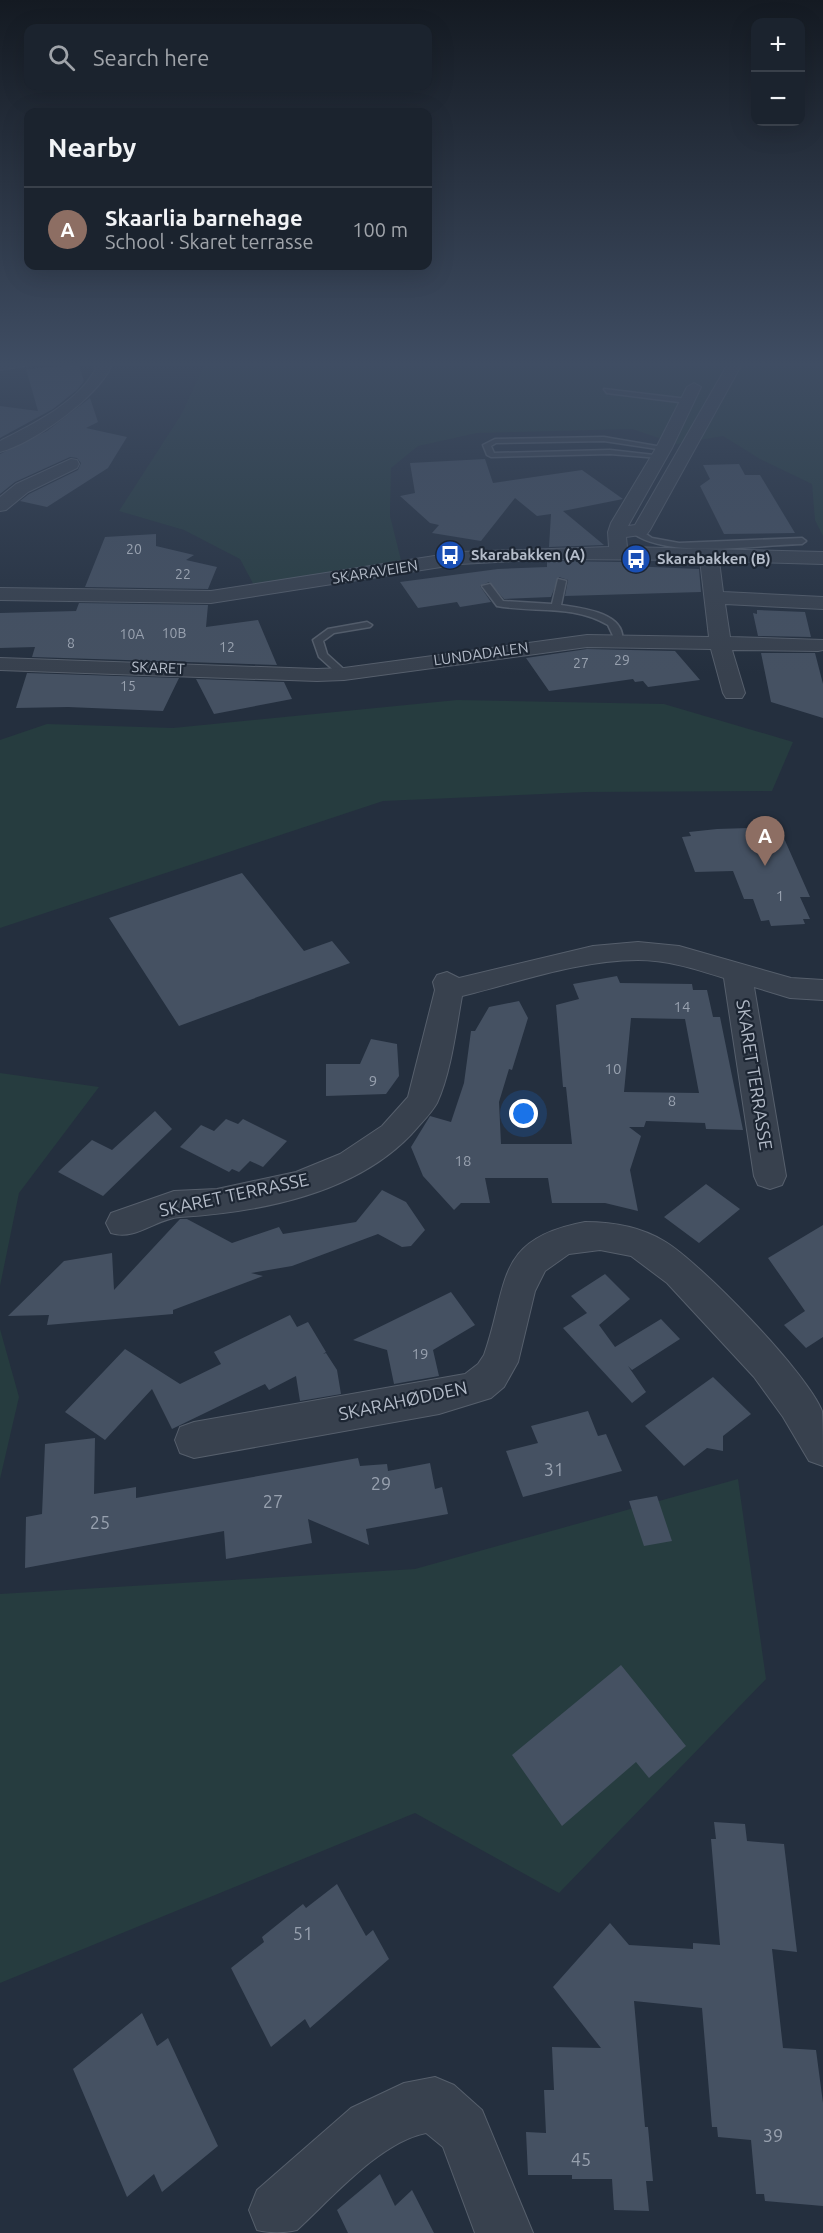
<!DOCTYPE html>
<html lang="en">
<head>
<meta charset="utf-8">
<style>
	:root { --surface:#1b232e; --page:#282f3a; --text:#f1f3f6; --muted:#a0a4aa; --line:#39404a; --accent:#8c9099 }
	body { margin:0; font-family:Ubuntu,sans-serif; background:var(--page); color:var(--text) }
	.controls { position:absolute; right:18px; top:18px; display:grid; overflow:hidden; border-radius:12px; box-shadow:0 6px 24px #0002 }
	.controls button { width:54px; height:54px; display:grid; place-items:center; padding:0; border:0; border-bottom:2px solid var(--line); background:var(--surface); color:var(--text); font:30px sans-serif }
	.you { position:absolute; left:524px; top:1114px; width:21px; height:21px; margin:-15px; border:4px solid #fff; border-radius:50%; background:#1a73e8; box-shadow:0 0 0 9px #1a73e833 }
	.badge { display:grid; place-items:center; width:39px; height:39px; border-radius:50%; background:var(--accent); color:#fff; font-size:20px; font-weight:700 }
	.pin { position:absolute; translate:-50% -50px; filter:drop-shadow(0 2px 3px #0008) }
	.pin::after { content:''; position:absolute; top:32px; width:21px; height:18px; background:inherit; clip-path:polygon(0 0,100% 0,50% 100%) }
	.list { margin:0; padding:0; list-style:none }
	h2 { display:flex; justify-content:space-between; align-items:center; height:78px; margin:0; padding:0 24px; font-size:26px }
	h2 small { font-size:20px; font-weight:400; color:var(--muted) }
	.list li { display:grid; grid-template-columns:39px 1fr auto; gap:18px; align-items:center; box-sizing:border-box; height:84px; padding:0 24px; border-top:2px solid var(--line) }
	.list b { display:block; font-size:22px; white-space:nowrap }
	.list p { margin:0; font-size:20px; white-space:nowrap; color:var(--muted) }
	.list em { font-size:20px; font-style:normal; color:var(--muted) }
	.icon { flex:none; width:33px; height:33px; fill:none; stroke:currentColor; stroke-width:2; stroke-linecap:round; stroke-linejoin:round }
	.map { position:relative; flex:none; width:823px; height:2233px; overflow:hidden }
	.search { position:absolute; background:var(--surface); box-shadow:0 6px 24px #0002; left:24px; top:24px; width:408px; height:66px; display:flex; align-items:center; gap:15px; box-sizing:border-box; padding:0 21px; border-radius:12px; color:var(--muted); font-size:22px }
	.panel { position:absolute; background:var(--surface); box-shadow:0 6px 24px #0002; left:24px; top:108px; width:408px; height:162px; border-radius:12px }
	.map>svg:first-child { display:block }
</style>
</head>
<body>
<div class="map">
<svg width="823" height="2233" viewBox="0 0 823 2233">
	<rect width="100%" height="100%" fill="#242f3e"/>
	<path fill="#263c3f" d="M206 362H823V536L815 520 812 484 760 459 723 436 677 444 632 429 477 433 418 446 391 468 390 516 401 560 256 589 240 559 184 530 119 511 181 415Z
		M457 700 664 704 793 742 772 791 587 792 383 801 0 928V740L47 724 173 728Z
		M0 1073 99 1087 19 1193 0 1286Z
		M0 1329 19 1397 0 1479Z
		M738 1479 766 1679 559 1893 415 1813 0 1983V1594L415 1569Z"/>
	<path fill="#455162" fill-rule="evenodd" d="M79 365 84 381 77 390 53 409 0 438V406L38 411 26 369Z
		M90 398 98 422 86 428 127 437 108 468 47 507 20 501 29 494 78 470 81 463 77 458 70 457 15 482 0 494V454L47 431Z
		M485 459 493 483 582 470 623 499 563 511 604 545 549 547 551 514 537 516 515 498 481 541 432 533 439 525 430 523 400 496 415 493 410 463Z
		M739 464 745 475H760L795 533 724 534 700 486 710 479 703 465Z
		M156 534V546L194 555 186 560 217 567 208 589 85 587 105 537Z
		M555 561 625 562 629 566 699 569 701 592 565 596 568 580 559 577 551 597 504 599 489 582 480 586 491 602 460 607 457 602 418 608 400 582 498 569 547 567V562Z
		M79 603 208 605 206 627 258 620 277 665 32 657 35 647 0 648V613L76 611Z
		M757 610 805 612 811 637 758 636 753 613 757 614Z
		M587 649 675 651 700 680 648 687 643 681 635 682 633 679 549 691 526 658Z
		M761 653H815L823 684V718L771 702Z
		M27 673 179 678 163 711 68 707 16 708Z
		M196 679 284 682 292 699 214 714Z
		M779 827 810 897H800L810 919H803L805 924 771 926 769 920 761 921 753 899H744L733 871 695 872 682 837 691 836 689 832 717 829Z
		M242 873 304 951 332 941 350 963 179 1026 109 918Z
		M617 976 620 983 692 984 693 990H707L713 1017H720L743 1130 706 1129 705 1123 646 1121 644 1127H629L641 1136 630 1170 638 1211 605 1203H552L548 1178H485L490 1203H461L454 1210 423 1176 411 1147 430 1116 451 1122 464 1083 471 1031H475L489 1007 519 1001 528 1018 512 1070 509 1069 499 1102 501 1144H572L566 1087H563L556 1005 579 999 573 984ZM631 1018 685 1019 699 1093 624 1092Z
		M371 1039 397 1044 399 1076 386 1094 326 1096V1064H360Z
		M155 1111 172 1129 103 1196 58 1172 92 1140 112 1150Z
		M226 1119 238 1124 243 1119 287 1141 263 1167 250 1161 239 1172 232 1169 229 1172 180 1147 201 1125 214 1131Z
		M706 1184 740 1209 699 1243 664 1217Z
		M382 1190 406 1202 425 1230 411 1246 402 1247 378 1234 292 1266 251 1273 263 1276 173 1310V1314L47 1325 49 1315 8 1316 64 1261 112 1253 114 1290 180 1219H187L232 1243 279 1227 283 1234 356 1222Z
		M823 1225V1337L806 1348 784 1325 805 1311 768 1258Z
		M605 1274 630 1299 599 1325 615 1347 661 1319 680 1339 632 1370 628 1366 646 1392 632 1403 563 1328 587 1313 571 1296Z
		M451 1292 475 1325 433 1350 439 1376 394 1384 387 1350 353 1340Z
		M290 1315 297 1327 308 1322 326 1352 323 1354 326 1353 337 1370 341 1394 300 1401 296 1376 269 1390 265 1384 172 1429 152 1389 105 1440 65 1412 125 1349 180 1384 221 1364 214 1352Z
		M713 1377 751 1414 723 1436V1451L707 1448 684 1466 645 1426Z
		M588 1411 598 1436 606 1434 622 1471 523 1497 506 1451 538 1443 531 1426Z
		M95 1438 94 1494 136 1487V1498L358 1458 360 1466 387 1464 388 1471 430 1463 435 1489 442 1487 448 1514 366 1529 369 1545 308 1519 312 1543 226 1559 224 1531 25 1568 26 1517 42 1514 45 1444Z
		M657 1496 672 1541 644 1546 629 1501Z
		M621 1665 686 1746 649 1778 636 1762 562 1826 512 1755Z
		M714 1822 745 1824 747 1841 784 1844 797 1952 772 1949 783 2048 816 2050 823 2103V2206L765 2201 764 2194H756L751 2140 718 2137 717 2127H712L702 2008 634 2001 645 2127H648L653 2181H646L649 2211 614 2210 612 2179H572V2175H528L526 2132 546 2133 544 2090H554L552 2047 601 2048 553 1987 610 1923 629 1945 693 1949V1943L720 1945 711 1839H716Z
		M337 1884 366 1936 373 1930 389 1959 310 2028 305 2019 271 2047 231 1968 264 1942 262 1937 303 1904 306 1908Z
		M142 2013 157 2046 168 2038 218 2146 162 2192 154 2174 127 2197 73 2069Z
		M380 2174 395 2206 412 2190 434 2233H348L337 2210Z"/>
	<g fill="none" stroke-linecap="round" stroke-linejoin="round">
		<g stroke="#565f6c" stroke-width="3">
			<path id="lane" d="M604 389 687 399 691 401 687 403 607 393Z
				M604 437 668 448 664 450 604 441 496 443 491 446 494 453 610 450 663 456 659 458 610 454 491 457 487 455 483 445 495 439Z
				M634 530H640L652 538 679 543 802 538 806 541 802 544C756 545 671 559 634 534Z
				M558 579 566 581 561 605C582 608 627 613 622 642H616L608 625C573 604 534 613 497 606L482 586 490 584 503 601 552 604Z
				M367 622 372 625 370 627 334 633 323 641 327 654 349 674 340 676 319 657 313 640 328 629Z"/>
		</g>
		<g stroke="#565f6c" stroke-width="2">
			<path id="street" d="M0 362H33L31 365 0 370Z
				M89 362H105L111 367C96 398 34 443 0 452V441C33 424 79 402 96 368Z
				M729 362H743L650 530 647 534 626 537 627 547 823 552V564L719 561 723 592 823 597V609L725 604 730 637 823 640V650L818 651 732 650 745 693 742 698H726L723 693 711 649 587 647 344 680 317 681 0 670V658L317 669 344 668 587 635 709 637 700 560 550 559 460 564 211 603 0 600V588L211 591 460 552 609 547 608 532 611 523 656 448 687 387 694 383 701 387 672 448 628 526 635 525Z
				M71 459 77 460 79 464 77 468 28 492 6 510 0 511V497L16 484Z
				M638 942 679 946 791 978 823 980V1000L790 998 754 987 786 1176 782 1185 770 1189 758 1185 754 1176 724 978C695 969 668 960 638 960 579 960 519 982 462 996 456 1029 451 1073 437 1103 432 1112 424 1120 417 1128 361 1193 262 1212 180 1217 155 1219 136 1241 111 1233L106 1223 111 1213 174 1191 217 1189 296 1172 340 1154 382 1126 408 1097 435 990 433 982 437 975 447 972 459 978 593 946Z
				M585 1222C613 1222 641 1227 664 1241 700 1262 808 1374 822 1411 823 1423 823 1453 823 1466L809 1461 783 1417 754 1377 667 1283 631 1256 600 1250 569 1254 545 1271 535 1291 518 1362 504 1387 491 1398 439 1414 194 1458 180 1453 175 1440 180 1427 194 1422 465 1374 478 1364 484 1355C509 1285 493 1239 585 1222Z
				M435 2077 454 2085 482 2110 533 2233H475L443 2147 426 2133C380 2142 332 2198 297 2230 285 2233 269 2233 257 2230L249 2210 257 2190 351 2108 404 2083Z"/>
		</g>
		<use href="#lane" fill="#38414e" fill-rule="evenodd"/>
		<use href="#street" fill="#38414e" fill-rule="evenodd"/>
	</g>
	<linearGradient id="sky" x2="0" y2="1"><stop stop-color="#141a22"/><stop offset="0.54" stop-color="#3f4d63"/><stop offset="1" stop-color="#3f4d63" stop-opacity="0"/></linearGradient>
	<rect width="823" height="674" fill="url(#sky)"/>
	<defs>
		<g id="bus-disc" transform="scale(1.5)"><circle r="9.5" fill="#1a4fb4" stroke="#1d2633"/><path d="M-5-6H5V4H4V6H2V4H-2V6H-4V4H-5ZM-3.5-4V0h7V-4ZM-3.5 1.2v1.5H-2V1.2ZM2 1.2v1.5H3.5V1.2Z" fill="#fff"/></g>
	</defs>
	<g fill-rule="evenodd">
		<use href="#bus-disc" x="450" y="555"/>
		<use href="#bus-disc" x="636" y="559"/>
	</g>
	<g text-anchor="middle" stroke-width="4.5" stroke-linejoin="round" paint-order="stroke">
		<g font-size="14" fill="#98a1af">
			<text x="134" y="554">20</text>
			<text x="183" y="579">22</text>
			<text x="174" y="638">10B</text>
			<text x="132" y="639">10A</text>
			<text x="71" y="648">8</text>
			<text x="227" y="652">12</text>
			<text x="622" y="665">29</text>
			<text x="581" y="668">27</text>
			<text x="128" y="691">15</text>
		</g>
		<g font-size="15" font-weight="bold" fill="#b4bcc9" stroke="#1d2633" text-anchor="start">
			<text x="471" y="560">Skarabakken (A)</text>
			<text x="657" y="564">Skarabakken (B)</text>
		</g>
		<g font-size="15" fill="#b4bcc9" stroke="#1d2633">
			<text transform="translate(375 572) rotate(-9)" y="5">SKARAVEIEN</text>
			<text transform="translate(481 654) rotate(-8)" y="5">LUNDADALEN</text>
			<text transform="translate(158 668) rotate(2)" y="5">SKARET</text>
		</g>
		<g font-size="15" fill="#98a1af">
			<text x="780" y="901">1</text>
			<text x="682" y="1012">14</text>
			<text x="613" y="1074">10</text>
			<text x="373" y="1086">9</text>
			<text x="672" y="1106">8</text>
			<text x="463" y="1166">18</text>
			<text x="420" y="1359">19</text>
		</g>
		<g font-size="18" fill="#b4bcc9" stroke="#1d2633">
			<text transform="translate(754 1075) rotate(81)" y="6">SKARET TERRASSE</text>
			<text transform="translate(234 1195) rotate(-12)" y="6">SKARET TERRASSE</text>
			<text transform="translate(403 1401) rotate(-12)" y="6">SKARAHØDDEN</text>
		</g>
		<g font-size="18" fill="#98a1af">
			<text x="554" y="1476">31</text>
			<text x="381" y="1490">29</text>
			<text x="273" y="1508">27</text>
			<text x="100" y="1529">25</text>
			<text x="303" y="1940">51</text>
			<text x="773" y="2142">39</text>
			<text x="581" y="2166">45</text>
		</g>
	</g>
</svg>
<div class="controls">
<button>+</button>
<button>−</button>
</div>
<div class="you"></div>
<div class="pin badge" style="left:765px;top:866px;background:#8d6e63">A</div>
<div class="search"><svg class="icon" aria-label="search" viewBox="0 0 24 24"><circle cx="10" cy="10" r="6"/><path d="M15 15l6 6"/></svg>Search here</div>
<section class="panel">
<h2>Nearby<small></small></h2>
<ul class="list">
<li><span class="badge" style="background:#8d6e63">A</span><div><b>Skaarlia barnehage</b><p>School · Skaret terrasse</p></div><em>100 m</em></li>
</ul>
</section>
</div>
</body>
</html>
